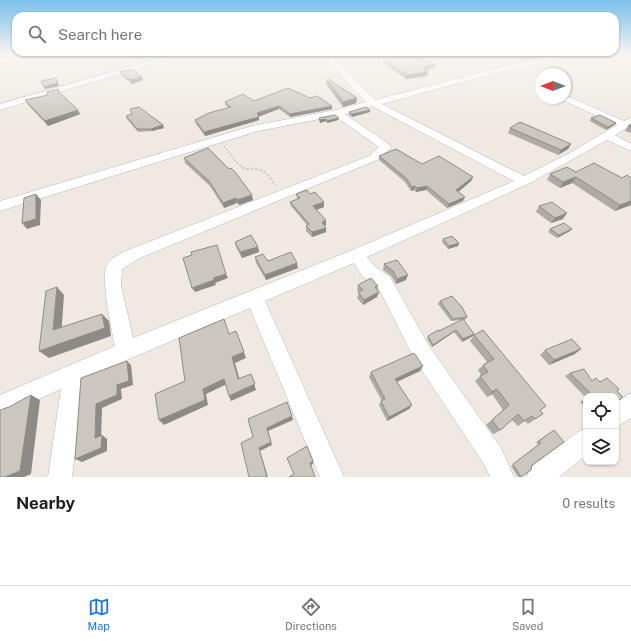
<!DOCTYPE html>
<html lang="en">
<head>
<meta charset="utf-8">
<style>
	:root { --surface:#fff; --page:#f6f6f6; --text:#202124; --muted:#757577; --line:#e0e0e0; --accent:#1a73e8 }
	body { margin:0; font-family:"Public Sans",sans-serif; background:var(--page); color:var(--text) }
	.controls { position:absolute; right:12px; bottom:12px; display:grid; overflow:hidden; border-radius:8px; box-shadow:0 1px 3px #0004 }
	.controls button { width:36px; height:36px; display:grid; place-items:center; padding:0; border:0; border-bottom:1px solid var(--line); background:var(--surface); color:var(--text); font:20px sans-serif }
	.compass { position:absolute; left:535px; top:68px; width:36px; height:36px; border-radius:50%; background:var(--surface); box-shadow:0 1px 3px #0004; rotate:270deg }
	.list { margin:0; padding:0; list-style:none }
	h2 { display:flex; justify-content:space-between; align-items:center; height:52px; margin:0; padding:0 16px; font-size:17px }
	h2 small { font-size:13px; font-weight:400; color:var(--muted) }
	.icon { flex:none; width:22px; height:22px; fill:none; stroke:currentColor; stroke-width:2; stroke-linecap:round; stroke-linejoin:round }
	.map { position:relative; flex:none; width:631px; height:477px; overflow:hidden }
	.search { position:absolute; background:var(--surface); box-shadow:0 1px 3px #0004; left:12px; right:12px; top:12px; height:44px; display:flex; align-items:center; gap:10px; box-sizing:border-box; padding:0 14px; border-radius:12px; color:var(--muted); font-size:15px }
	.sheet { height:108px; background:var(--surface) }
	nav { display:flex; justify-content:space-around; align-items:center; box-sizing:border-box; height:56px; border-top:1px solid var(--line); background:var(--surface); font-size:11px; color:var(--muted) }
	nav a { display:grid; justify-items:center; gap:2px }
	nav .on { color:var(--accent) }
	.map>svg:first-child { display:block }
</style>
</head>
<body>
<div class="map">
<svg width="631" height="477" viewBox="0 0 631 477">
	<rect width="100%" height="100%" fill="#efe9e1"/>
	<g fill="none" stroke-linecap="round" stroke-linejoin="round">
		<g stroke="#b4b7c1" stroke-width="1">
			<path id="minor" d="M22 55H35L0 64V60Z
				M170 55H182L0 110V104Z
				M322 55H330L375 100 502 67 556 55H570L569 57 503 71 382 104 524 176 568 154 617 125 562 100 560 98H565V95L624 121 631 118V125L615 135 631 144V151L607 140 528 184 367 257 374 266 390 277 429 346 501 448 514 477H490L484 464 415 360 378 287 362 276 354 263 265 301 344 477H320L250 308 84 378 72 477H48L61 389 0 417V395L115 346C112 330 99 275 108 263 112 257 122 253 128 250L369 156 379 147 335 116 258 131 0 211V201L252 126 336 110 366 102ZM372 106 514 181 350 251 133 338 121 286 122 269 140 258 377 160 392 147 390 145 345 114Z
				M631 393V418L616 427V402Z
				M586 428V455L559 477H527L530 468 578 432Z"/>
		</g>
		<path stroke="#c9c9c9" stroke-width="1.5" stroke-dasharray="2 1.5" stroke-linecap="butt" d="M224 146 236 162 243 168"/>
		<path stroke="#c9c9c9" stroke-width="2" stroke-dasharray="2.5 2" stroke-linecap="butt" d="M242 167 245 169C264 168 265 171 276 186"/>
		<use href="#minor" fill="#fff" fill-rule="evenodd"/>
	</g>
	<path fill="#afaba4" d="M129 55H161L135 59Z
		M513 55H553L525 60Z
		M383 60 435 64V68L427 69V71L428 72 427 76 406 79 383 63Z
		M120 72 143 80 132 84 122 76Z
		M327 80 357 98 356 103 343 107 326 84Z
		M60 94 80 114 48 126 28 105 25 100Z
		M254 101 332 109 290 117 279 109 259 116V120L205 136 196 124 195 120 229 108 225 105V102Z
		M349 112H370L352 117 349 115Z
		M126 116 164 128 152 131 138 132 127 119Z
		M319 118 338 120 327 123 326 121 320 123 319 121Z
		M591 118 614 125 606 130 590 121Z
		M631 124V133L625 131 628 126Z
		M510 128 571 144 568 149 558 155 508 133Z
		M379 156 422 164 473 177 471 181 458 192 463 201 447 208 426 190 416 192 414 190 411 191 405 182 379 160Z
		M184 158 253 200 239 205 237 203 224 208 210 186 185 163Z
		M576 172 622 178H631V205L615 211 572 183 560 188 547 180 550 174Z
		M296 194 324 207 316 210 326 225 324 226 326 232 312 237 306 231V226L307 225 291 206 290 202 297 199Z
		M539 206 563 219 551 223 536 212Z
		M550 229H572L570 231 557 238 548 232Z
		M443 239 458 246 448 249 442 242Z
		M235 242 258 247 259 252 242 258 236 247Z
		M255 257 298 268 266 280 256 263Z
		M384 264 406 280 396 284 391 276 383 270Z
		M358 285 378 286 377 290V297L363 305 357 298 359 292 357 290Z
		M440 301 467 317 465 320H463L474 334 473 336 462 342 454 332 432 347 427 339 428 336 461 320 451 321 438 304Z
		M474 335 540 410 543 414 528 424 525 421 518 426 512 420 502 429 496 433 493 434 486 425 503 410 492 394 487 397 475 381 481 375 478 370 483 365 487 362 470 341Z
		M545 350 575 354 549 365 540 355Z
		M423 366 420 371 397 382 412 405 409 409 387 421 379 405 381 401H382L369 377 371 372Z
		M570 373 592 381 600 382 617 391 616 396H586V408L580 402 586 398 565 376Z
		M554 430 532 465 521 477H518L511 466 538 445 536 442Z"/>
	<path fill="#8e8b86" d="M138 55H161L135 59 133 56Z
		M536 55H553L525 60 527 57Z
		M435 64V68L427 69V72H428L427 76 406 79 407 75 424 67Z
		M142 77 143 80 132 84 130 80Z
		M56 78 59 86 45 89 44 87Z
		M357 98 356 103 343 107V102Z
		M279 106V109L258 117 257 113Z
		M332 106V109L290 117V114Z
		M78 110 80 114 48 126 45 121Z
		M370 110V112L352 117V114Z
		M259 117V120L205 136 204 132Z
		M339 118 338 120 327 123V121Z
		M326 119V121L320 123V120Z
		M616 123 614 125 606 130 608 127Z
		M163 125 164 128 152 131 151 129Z
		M571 144 568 149 558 155 561 150Z
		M473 177 471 181 455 195 456 190Z
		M576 177 572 183 560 188 563 182Z
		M415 186 414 190 411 191 412 187Z
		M427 186 426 190 416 192 417 188Z
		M36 194 41 200 40 225 27 229 22 223Z
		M252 195 253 200 239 205 237 200Z
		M465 197 463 201 447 208 449 204Z
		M236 198 237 203 224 208 223 203Z
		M631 201V205L615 211 620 205Z
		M324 202V207L313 211V206Z
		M567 213 563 219 551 223 555 218Z
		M326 220V225L321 227 322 222Z
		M326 228V232L312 237V232Z
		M572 229 570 231 557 238 559 235Z
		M459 243 458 246 448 249 449 246Z
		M258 247 259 252 242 258 240 252Z
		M297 263 298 268 266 280 265 275Z
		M226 274 228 278 215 283 213 278Z
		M408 275 406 280 396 284 397 279Z
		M214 280 216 285 195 292 192 288Z
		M57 287 64 295 61 337 53 330Z
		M379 292 377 297 363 305 364 300Z
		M102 314 109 321 111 336 49 358 39 351Z
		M456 330 454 332 432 347 433 345Z
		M474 334 473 336 462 342 463 339Z
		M581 349 575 354 549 365 554 360Z
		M244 352 246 358 235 363 241 384 238 379 232 357Z
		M127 361 131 365 133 385 121 389 122 399 102 408 101 441 95 438 96 404 117 385Z
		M423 366 420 371 394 383 395 379Z
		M251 374 256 390 231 401 229 396Z
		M224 379 227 384 206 394 208 405 164 425 159 420 203 389Z
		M497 389 492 394 487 397 492 392Z
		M31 395 40 400 31 474 24 477H5Z
		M412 405 409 409 387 421 389 417Z
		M292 416 293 420 268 431 272 445 260 451 268 477H267L259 448 267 428Z
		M102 435 107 439V451L82 462 75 459Z
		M313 461V464L310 466V463Z"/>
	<path fill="#cbc7bf" stroke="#8e8b86" d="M402 55H412L435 64 424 67 428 69H424L428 72 407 75 383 60Z
		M522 55H536L527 57Z
		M131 69 142 77 130 80 120 72Z
		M56 78 57 83 44 87 41 81Z
		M328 79 357 98 343 102 327 80Z
		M288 88 310 98 317 96 332 106 290 114 279 106 257 113 259 117 204 132 195 120 209 113 231 107 225 102 243 94 254 101Z
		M58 89 59 92 78 110 45 121 25 100 48 95 47 92Z
		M139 107 163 125 151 129H137L126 116 132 114 130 109Z
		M366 107 370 110 352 114 349 112Z
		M335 115 339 118 327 121 326 119 320 120 319 118Z
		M600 115 616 123 608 127 591 118Z
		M520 122 571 144 561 150 510 128Z
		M631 124V127L628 126Z
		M208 148 229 169 231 168 236 173 252 195 237 200 236 198 223 203 209 181 184 158Z
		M396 149 422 164 439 156 473 177 456 190 465 197 449 204 427 186 417 188 415 186 412 187 406 178 379 156Z
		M594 163 622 178 627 175 631 178V201L620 205 576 177 563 182 550 174 567 167 576 172Z
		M307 190 310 194 315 192 324 202 313 206 326 220 322 222 326 228 312 232 306 226 309 224 290 202 300 198 296 194Z
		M36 194V219L22 223 24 198Z
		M552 202 567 213 555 218 539 206Z
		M564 223 572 229 559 235 550 229Z
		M251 235 258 247 240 252 235 242Z
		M452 236 459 243 449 246 443 239Z
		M217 245 226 274 213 278 214 280 192 288 183 258 192 255 191 252Z
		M291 252 297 263 265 275 255 257 263 254 268 261Z
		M397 260 408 275 397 279 393 271 384 264Z
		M371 278 378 286 375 287 379 292 364 300 358 292 363 290 358 285Z
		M57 287 53 330 102 314 105 328 39 351 46 291Z
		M452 296 462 307 467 317 453 319 440 301Z
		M224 319 229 334 236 331 244 352 232 357 238 379 251 374 255 384 229 396 224 379 203 389 205 400 159 420 155 394 185 381 179 338Z
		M463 319 474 334 463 339 456 330 433 345 428 336 438 330 439 331Z
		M483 330 546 406 540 410 543 414 535 419 532 416 524 421 518 414 502 429 499 430 492 420 509 405 497 389 492 392 480 376 488 372 483 365 494 359 474 335Z
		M572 339 581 349 554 360 545 350Z
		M414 353 423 366 395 379 412 405 389 417 381 401 385 399 371 372Z
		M127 361 129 381 117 385V395L96 404 95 438 102 435 101 448 75 459 81 378Z
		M584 369 592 381 596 378 600 382 607 378 619 389 617 391 623 397 616 402V396H590L592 395 570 373Z
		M31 395 20 471 5 477H0V410L9 407Z
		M287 402 292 416 267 428 271 442 259 448 267 477H249L241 443 253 437 248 419Z
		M554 430 564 442 532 465 531 470 521 477 513 464 541 443 539 441Z
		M307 446 313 461 310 463 315 477H289L294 474 287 458Z"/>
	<linearGradient id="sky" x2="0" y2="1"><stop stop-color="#7abfeb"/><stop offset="0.45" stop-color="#f8f5f2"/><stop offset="1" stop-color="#f8f5f2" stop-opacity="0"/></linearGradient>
	<rect width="631" height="122" fill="url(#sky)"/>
</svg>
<div class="controls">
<button><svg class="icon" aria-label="locate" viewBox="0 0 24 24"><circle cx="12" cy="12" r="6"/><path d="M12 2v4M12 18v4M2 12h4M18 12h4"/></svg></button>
<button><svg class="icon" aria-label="layers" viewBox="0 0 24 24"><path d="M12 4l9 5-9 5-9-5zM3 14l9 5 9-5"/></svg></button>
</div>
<svg class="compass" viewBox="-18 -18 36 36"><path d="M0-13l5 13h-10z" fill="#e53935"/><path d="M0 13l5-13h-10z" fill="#757577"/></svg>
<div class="search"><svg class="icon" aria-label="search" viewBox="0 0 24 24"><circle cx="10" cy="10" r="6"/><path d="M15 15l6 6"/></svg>Search here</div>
</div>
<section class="sheet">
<h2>Nearby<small>0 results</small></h2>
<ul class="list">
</ul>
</section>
<nav>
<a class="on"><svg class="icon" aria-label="map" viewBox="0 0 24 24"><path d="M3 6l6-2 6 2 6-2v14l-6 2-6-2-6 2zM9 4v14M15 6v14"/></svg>Map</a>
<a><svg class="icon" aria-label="directions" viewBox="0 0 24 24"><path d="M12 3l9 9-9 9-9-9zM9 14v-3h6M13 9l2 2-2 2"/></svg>Directions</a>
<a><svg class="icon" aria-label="saved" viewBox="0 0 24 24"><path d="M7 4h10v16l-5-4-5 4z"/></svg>Saved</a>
</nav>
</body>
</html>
